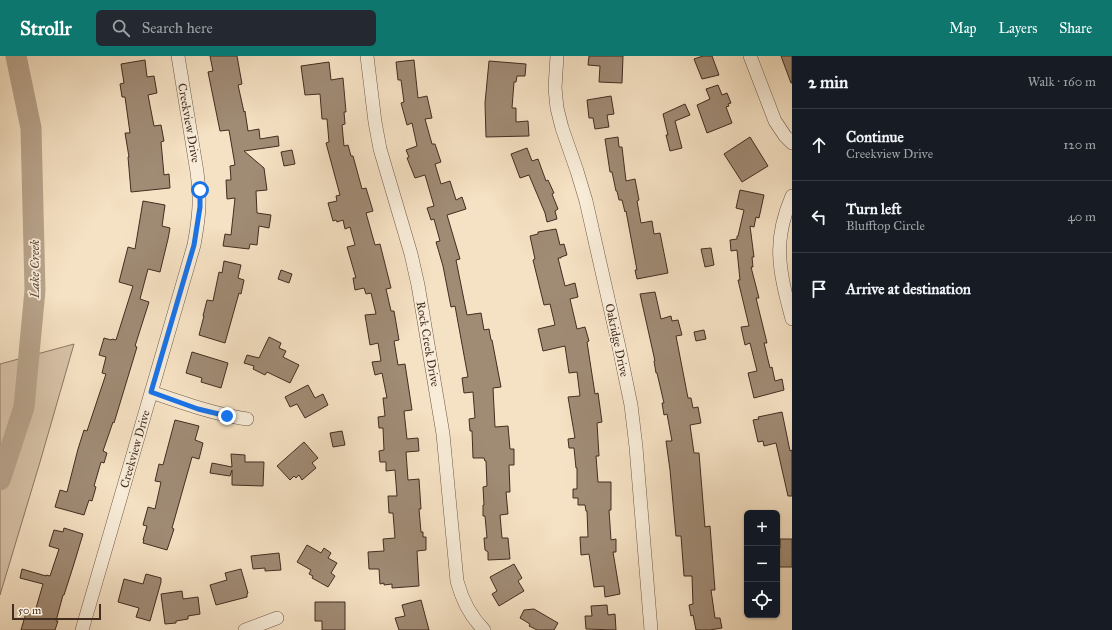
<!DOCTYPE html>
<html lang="en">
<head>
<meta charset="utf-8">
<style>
	:root { --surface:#171b24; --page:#242831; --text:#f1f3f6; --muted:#9ea1a6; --line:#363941; --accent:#0f766e }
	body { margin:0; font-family:"IM FELL Great Primer",serif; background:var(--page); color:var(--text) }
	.controls { position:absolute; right:12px; bottom:12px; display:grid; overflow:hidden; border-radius:6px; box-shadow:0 1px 3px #0004 }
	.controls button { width:36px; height:36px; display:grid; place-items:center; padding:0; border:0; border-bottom:1px solid var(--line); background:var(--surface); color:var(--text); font:20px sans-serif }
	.scale { position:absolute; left:12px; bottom:10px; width:89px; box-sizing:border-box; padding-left:4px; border:2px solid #432d20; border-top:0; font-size:11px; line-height:14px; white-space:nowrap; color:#432d20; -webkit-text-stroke:3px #f8ecd8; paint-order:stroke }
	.stop { position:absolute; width:12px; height:12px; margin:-9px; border:3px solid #1a73e8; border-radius:50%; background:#fff }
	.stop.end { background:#1a73e8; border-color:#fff; box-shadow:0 1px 4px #0008 }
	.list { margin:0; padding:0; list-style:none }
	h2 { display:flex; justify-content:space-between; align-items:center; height:52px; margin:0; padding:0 16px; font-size:17px }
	h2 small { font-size:13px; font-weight:400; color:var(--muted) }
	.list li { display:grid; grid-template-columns:26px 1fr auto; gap:12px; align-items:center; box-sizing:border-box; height:72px; padding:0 16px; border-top:1px solid var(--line) }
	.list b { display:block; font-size:15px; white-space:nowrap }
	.list p { margin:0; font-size:13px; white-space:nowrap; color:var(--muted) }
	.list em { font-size:13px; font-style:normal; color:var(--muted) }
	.icon { flex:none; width:22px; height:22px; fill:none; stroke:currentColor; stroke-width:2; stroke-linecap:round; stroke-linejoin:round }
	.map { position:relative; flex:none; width:792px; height:574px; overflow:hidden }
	header { display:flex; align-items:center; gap:24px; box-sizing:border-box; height:56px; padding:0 20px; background:var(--accent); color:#fff }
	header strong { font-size:19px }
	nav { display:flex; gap:22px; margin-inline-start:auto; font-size:14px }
	.search { width:280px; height:36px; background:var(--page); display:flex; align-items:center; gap:10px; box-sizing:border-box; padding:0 14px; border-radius:6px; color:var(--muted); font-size:15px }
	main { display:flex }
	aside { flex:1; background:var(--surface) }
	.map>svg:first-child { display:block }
</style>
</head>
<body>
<header>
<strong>Strollr</strong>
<div class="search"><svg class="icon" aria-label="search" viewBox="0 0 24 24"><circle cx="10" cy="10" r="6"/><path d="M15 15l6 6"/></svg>Search here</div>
<nav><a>Map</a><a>Layers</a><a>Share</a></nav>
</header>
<main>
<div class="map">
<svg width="792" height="574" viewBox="0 0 792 574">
	<rect width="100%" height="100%" fill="#f5e1c3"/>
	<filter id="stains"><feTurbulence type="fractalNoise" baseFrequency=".005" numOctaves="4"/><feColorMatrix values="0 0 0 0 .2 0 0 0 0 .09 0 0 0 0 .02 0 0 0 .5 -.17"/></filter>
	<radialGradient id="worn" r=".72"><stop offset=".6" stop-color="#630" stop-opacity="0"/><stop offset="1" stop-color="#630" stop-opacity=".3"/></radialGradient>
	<path fill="#d7c2a7" stroke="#8d7864" d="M74 288 40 406 0 539V308Z"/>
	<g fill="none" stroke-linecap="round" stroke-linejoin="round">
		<path stroke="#b8a48c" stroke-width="21" d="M0 424 24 351 35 234 31 72 16 0"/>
	</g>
	<path fill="#a08b75" stroke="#432d20" d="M210 0H237L242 28 238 29 244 56 245 55 248 75 259 73 260 83 278 80 279 90 244 95 264 112 267 134 256 135 257 157 271 159 269 172 259 170 257 189 250 188 249 193 223 190 225 178 231 179 235 142 227 143 226 124H231L230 110 235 109 229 74 220 75 208 16 213 15Z
		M589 0H623L622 27 599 26 600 10 588 9Z
		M703 0H712L719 19 702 23 694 3Z
		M781 0H792V27H791Z
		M145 4 147 21 154 20 157 37 148 39 154 70 161 69 164 85 161 86 164 119 169 118 170 132 131 136 128 101H129L125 77H130L125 41H122L120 28 124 27 121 8Z
		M414 4 418 42 427 40 432 62 425 63 432 88H435L441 106 435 108 441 128 450 125 456 144 462 141 466 153 447 159 460 203 456 204 467 259 481 257 484 274 489 273 491 284H492L501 331 493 332 495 371 508 370 510 393H514V409H509L510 436H506L508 458 500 459 502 482H508L510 503 488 504V496L485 494 484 482H487L485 460H483V449H484L483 431 487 430 486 405H485L484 402H473L472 375H470L469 363 475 362 473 336 464 337 462 322 468 321 455 250 451 251 443 210 436 186 440 185 434 163 431 164 427 152 434 150 425 119 415 122 407 102 409 101 406 94 417 90 412 67 407 69 401 47 404 46 401 24H398L396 6Z
		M489 5 526 8 525 20H517L516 26H514L512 52H516V66L528 65 529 80 486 81 485 47Z
		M329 6 331 24 343 22 346 56H344L345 68 342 69 344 90 348 89 351 100H353L362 133 366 132 373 155 366 157 375 189 380 188 391 232 386 233 391 255H394L399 284 394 285 398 309 405 308 412 354 404 355 407 383 418 382 419 395 406 396 408 424 419 423 421 453H419L421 476H423V481H426V494L417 495 419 530 392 532V528L384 529V527L380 528 379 513H369L368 496 384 495 383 483 395 482 393 457H389L388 440H397L395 414 386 415V406H380L379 395 384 394 383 372H379L378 361 385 360 383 342H387L382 317 375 319 372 306 381 305 378 287 370 289 365 259 376 258 371 237 366 238 364 232 355 234 353 222H356L347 191 355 189 350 171 345 173 343 164 337 166 336 164 333 165 328 147 337 145 336 140 340 139 326 87 329 86 327 63H322L320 38 305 39 301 10Z
		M718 29 722 39 727 37 731 47 728 48 729 50 726 51 732 67 707 77 697 49 710 43 706 33Z
		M611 40 614 58 607 59 609 71 595 73 593 62H589L587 44Z
		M685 48 690 59 675 65 682 92 670 95 666 79H668L663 58Z
		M618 81 619 91H622L626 125 635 123 639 144 637 145 641 167 652 165 654 178 660 177 668 217 637 223 635 214H637L626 155 625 156 622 144H619L617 135H616L612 116H610L605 83Z
		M750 81 768 110 742 126 724 98Z
		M527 92 532 105 538 103 546 125 548 124 554 137 552 138 558 153 555 155 557 163 547 166 545 157 529 119 520 122 511 98Z
		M292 94 295 108 284 110 281 96Z
		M740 134 764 139 759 162 756 161 754 171 750 170 754 201H752L753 211H751L759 242H756L767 287H764L770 312 772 311 775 325 782 323 784 334 754 342 748 317 757 315 750 287 745 289 741 271 749 270 738 224H740L737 194 731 195 730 184 737 183V180H738L744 154 736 152Z
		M143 145 165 149 162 170 170 172 168 183 160 216 148 213 140 243 149 246 135 290 137 291 114 367 113 366 103 395 107 397 104 407 101 406 94 430 96 431 92 445 89 444 84 459 55 451 60 434 67 436 78 393 84 374 87 375 106 318 102 317 106 301 99 299 104 282 111 284 112 283 116 284 133 230 119 226 128 191 135 193Z
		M556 173 560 189 564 188 567 199 561 201V202H558L565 230 575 227 578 241 570 243 577 273 585 271 589 285 587 286 595 338 598 337 602 366 597 367 599 400H596L598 426H611V454H609L611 484 616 483V496H613L620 538 605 541 604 530 594 531 589 498 581 499 580 481H588L587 455H586L585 449H578V442H573V433H577V412H576L574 392H569L568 383 575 382 568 341 580 340 577 316 569 317 565 290 543 295 538 273 555 269 550 248 544 249 533 204 535 203 530 180 538 178V176Z
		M711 192 714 209 705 211 701 193Z
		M224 205 241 209 238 222 244 224 241 238 239 237 225 287 199 279 204 260H203L207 244 213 245 219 216 222 217Z
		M281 214 292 218 289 227 278 223Z
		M655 236 661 263 671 260 672 265 678 264 682 279 676 280 688 342H691L693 352 698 351 701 367 690 369 694 397H699L705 471 710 470 715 534H711L715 562H720L722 572 710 574H696L693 559 691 560 689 549 693 548 692 520H684L681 480H676L670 414 666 385H672L667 358 664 359 662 347H664L657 317H656L654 305H655L640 238Z
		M704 274 706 283 696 285 694 276Z
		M269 281 281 287 279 292 286 295 283 301 299 309 290 327 267 316 265 319 253 313 254 310 244 307 247 299 259 302Z
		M192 296 228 307 221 332 201 326 202 322 186 317Z
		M308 329 315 342 323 338 328 349 305 362 297 348 290 351 285 341Z
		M782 356 790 395 792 394V440H788L776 387 764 390 763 385 758 386 753 364 759 363 758 361Z
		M175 364 199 370 195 384 203 387 199 403 192 401 172 472 174 473 167 494 143 487 144 484H143L147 470 143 469 148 451 155 453 161 426 155 425 159 408 163 409Z
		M342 375 345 389 333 391 330 377Z
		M304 386 318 402 312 407 316 412 302 424 299 419 296 422 294 420 290 424 277 410Z
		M231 398 245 399V406H264L263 430 232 429V414L230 420 210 417 212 407 232 411Z
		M64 472 83 478 73 511 64 539H63L56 565H58L55 574H21L26 557 34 559 43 528 20 522 22 513 46 520V519L50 520 59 493 49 490 54 474 63 476Z
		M780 483H792V511H777V492H780Z
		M307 489 321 497 324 492 331 497 328 502 337 507 331 517 335 520 328 531 312 522 313 520 309 518 311 514 297 506Z
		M279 497 281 514 265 515V512L253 513 251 500Z
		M514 508 522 522 518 525 524 535 499 550 492 538 497 535 490 521Z
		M241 513 248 537 247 538V541L216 549 210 529 227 524 225 517Z
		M146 518 161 522V526L150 565 136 561 139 552 118 546 124 523 143 528Z
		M182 535 183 543 198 541 200 558 188 560V563L176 565V567L165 568 161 538Z
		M421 544 429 574H399L395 562 405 560 402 549Z
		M315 546H345V574H322V565H315Z
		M607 549 608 559 615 558 616 574 586 573 585 560H592L591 550Z
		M534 553 558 567 554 574H537L529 570 530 568 520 562 524 554Z"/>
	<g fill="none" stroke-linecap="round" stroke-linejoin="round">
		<g stroke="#705a49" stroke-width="14">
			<path id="minor" d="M367 0 375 66 380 93 411 198 418 229 443 378 457 525C462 544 470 560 484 574
				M557 0 555 32 557 52 562 72 577 115 586 145 619 291 631 349 636 391 651 574
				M750 0 775 65 785 80 792 87
				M792 140C783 161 778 182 780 204 781 224 787 244 792 263
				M151 336C183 347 214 358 247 363
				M82 574 194 189C199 162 201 143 197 116L178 0
				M245 574 277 562"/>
		</g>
		<use href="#minor" stroke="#f8ecd8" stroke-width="13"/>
	</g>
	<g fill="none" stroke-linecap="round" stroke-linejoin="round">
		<path stroke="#1a73e8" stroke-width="5" d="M200 134V151L194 189 151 336 198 353 227 360"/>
	</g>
	<g text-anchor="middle" stroke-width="3.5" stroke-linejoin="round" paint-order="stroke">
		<g font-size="12" fill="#432d20" stroke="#f8ecd8">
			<text transform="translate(189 67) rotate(80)" y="4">Creekview Drive</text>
			<text transform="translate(617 284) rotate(78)" y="4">Oakridge Drive</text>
			<text transform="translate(428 288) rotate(80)" y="4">Rock Creek Drive</text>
			<text transform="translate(135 393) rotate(-74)" y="4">Creekview Drive</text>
		</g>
		<g font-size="13" font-style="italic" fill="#604b3b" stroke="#f8ecd8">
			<text transform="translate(34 213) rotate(-90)" y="5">Lake Creek</text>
		</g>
	</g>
	<rect width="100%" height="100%" filter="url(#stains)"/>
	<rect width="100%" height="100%" fill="url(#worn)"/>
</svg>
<div class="controls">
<button>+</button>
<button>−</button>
<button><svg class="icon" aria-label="locate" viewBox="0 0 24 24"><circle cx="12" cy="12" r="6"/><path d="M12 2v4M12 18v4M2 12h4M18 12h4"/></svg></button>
</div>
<div class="scale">50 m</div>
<div class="stop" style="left:200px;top:134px"></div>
<div class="stop end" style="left:227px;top:360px"></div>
</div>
<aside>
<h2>2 min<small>Walk · 160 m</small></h2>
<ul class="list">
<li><svg class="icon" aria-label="ahead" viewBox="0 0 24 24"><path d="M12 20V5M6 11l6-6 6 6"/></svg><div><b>Continue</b><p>Creekview Drive</p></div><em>120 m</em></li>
<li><svg class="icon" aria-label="left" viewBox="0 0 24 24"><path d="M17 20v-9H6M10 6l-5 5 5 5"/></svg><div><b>Turn left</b><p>Blufftop Circle</p></div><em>40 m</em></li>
<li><svg class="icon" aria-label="arrive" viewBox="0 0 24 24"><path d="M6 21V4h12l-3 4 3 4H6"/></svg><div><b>Arrive at destination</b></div></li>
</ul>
</aside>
</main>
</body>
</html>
